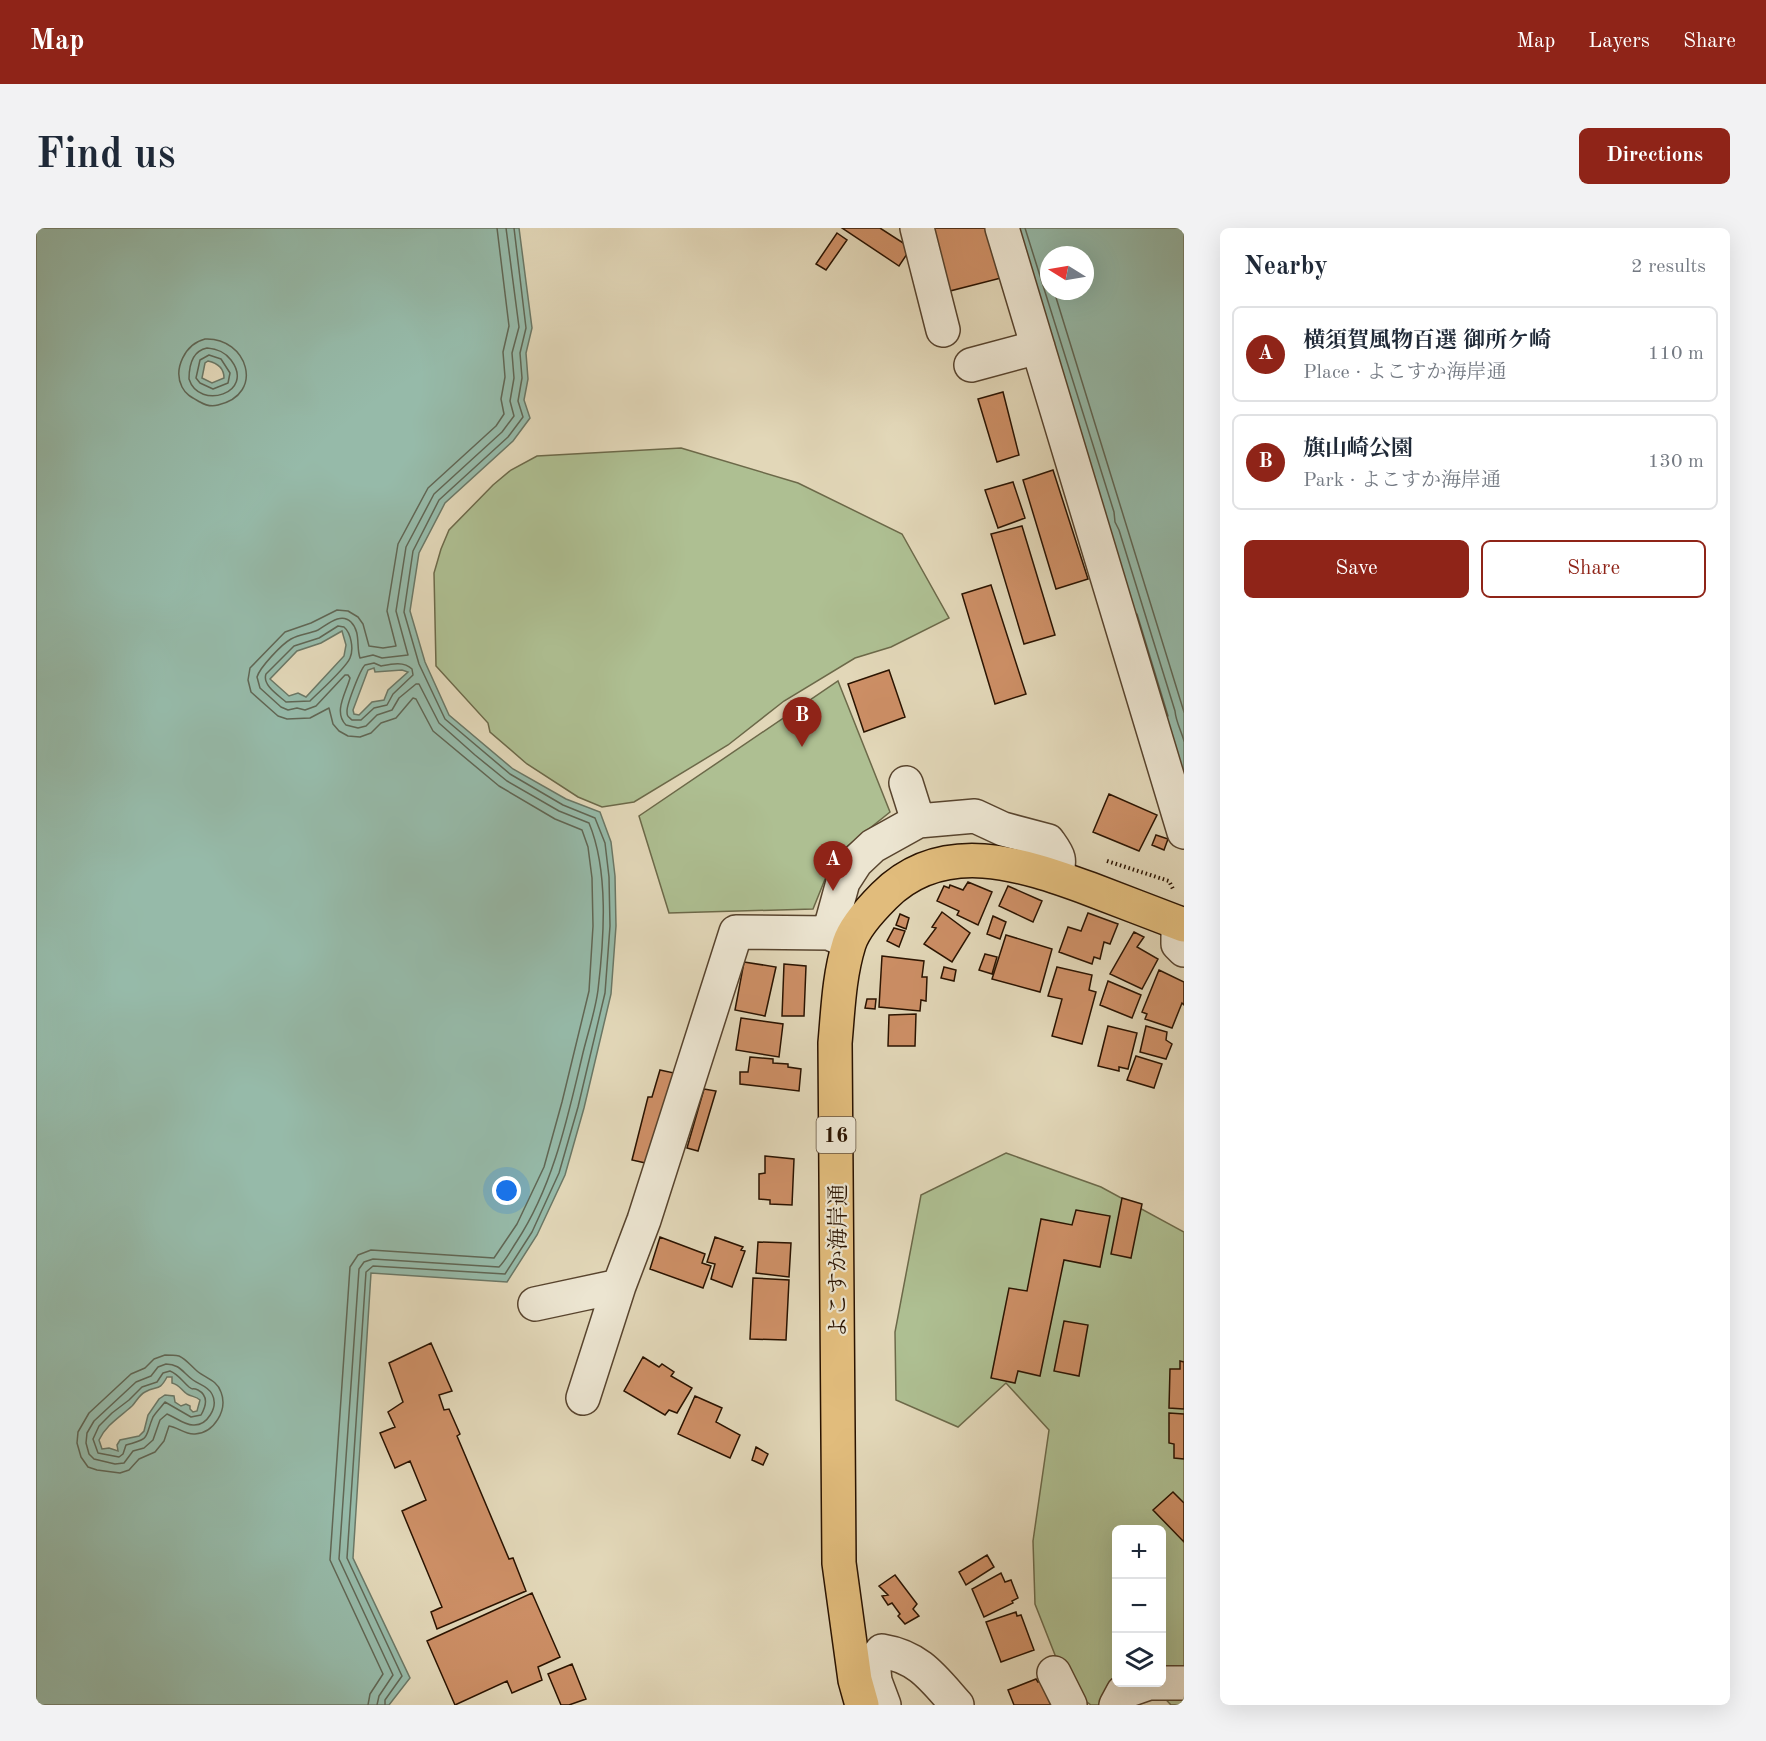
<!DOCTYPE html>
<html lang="en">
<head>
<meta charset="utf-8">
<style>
	:root { --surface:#fff; --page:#f2f2f3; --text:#1f2937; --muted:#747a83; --line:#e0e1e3; --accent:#8f2418 }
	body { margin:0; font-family:"Old Standard TT","Noto Serif JP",serif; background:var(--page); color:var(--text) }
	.controls { position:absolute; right:18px; bottom:18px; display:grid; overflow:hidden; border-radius:9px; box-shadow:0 6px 24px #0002 }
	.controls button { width:54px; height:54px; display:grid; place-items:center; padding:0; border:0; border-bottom:2px solid var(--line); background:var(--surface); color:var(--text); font:30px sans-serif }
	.compass { position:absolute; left:1004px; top:18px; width:54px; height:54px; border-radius:50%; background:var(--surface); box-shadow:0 6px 24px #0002; rotate:281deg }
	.you { position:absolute; left:471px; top:963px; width:21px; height:21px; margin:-15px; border:4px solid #fff; border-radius:50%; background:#1a73e8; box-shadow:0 0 0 9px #1a73e833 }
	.badge { display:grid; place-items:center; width:39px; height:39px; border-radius:50%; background:var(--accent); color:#fff; font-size:20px; font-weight:700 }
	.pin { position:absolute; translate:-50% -50px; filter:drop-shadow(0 2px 3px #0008) }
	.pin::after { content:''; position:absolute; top:32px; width:21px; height:18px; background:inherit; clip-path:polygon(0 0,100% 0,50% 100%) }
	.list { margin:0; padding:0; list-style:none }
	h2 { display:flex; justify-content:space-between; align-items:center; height:78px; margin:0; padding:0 24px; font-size:26px }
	h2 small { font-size:20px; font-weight:400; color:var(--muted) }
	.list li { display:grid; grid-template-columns:39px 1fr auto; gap:18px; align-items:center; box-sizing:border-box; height:96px; margin:0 12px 12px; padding:0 12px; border:2px solid var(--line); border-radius:9px }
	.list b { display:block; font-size:22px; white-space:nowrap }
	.list p { margin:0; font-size:20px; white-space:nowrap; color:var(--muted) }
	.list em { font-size:20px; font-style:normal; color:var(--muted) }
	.actions { display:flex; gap:12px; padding:18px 24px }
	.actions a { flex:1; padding:14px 0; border:2px solid var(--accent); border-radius:9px; text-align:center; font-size:21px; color:var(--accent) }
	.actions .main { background:var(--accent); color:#fff }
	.icon { flex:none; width:33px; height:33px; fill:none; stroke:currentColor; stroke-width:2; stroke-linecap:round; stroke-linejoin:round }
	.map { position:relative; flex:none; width:1148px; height:1477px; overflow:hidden; border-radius:9px }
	header { display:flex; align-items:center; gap:36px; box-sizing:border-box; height:84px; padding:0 30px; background:var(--accent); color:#fff }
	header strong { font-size:28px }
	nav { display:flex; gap:33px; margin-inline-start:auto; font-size:21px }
	.intro { display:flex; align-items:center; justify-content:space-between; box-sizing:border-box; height:144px; padding:0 36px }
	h1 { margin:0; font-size:42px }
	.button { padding:15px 27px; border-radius:9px; background:var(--accent); color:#fff; font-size:21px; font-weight:700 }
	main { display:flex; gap:36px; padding:0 36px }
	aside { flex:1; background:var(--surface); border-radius:9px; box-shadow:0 6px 24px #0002 }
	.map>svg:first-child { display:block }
</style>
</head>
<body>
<header>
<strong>Map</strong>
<nav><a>Map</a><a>Layers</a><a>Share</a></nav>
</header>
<div class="intro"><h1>Find us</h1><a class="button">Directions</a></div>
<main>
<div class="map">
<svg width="1148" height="1477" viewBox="0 0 1148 1477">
	<rect width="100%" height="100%" fill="#e2d7b8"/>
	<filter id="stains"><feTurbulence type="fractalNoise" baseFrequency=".00333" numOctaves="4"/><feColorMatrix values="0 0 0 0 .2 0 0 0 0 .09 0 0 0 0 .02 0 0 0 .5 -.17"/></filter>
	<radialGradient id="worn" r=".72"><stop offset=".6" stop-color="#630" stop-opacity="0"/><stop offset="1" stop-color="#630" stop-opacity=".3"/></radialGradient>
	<path fill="#aebf92" stroke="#6c6949" stroke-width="1.5" fill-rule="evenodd" d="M645 220 762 255 866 306 913 390 855 419 819 430 748 473 692 517 598 574 566 579 542 569 491 536 454 504 452 495 400 438 398 345 405 321 413 302 457 257 475 242 501 228Z
		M802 453 854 584 798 629 777 681 633 685 603 588Z
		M970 925 1065 959 1148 1004V1477H1135L1121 1462 1072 1477H1055L1032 1460 999 1376 997 1313 1013 1202 970 1155 922 1199 860 1172 859 1104 885 967ZM1080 1302H1126V1454H1080Z"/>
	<path fill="#96baa9" stroke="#6b7765" stroke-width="1.5" fill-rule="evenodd" d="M0 0H483L496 100 490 125 492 151 488 172 494 190 477 213 409 275 383 325 374 383 389 434 413 487 477 541 530 571 564 584 575 614 579 648 580 698 575 766 548 880 529 947 501 1007 471 1054 335 1045 317 1330 374 1450 353 1477H0ZM172 133C181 135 188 140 188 150L176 155 166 150 169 135ZM306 403 310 417 308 428 270 469 262 465 253 468 234 451 261 423 285 415ZM338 440 339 444 366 442 372 444 352 462 348 472 336 474 323 487 318 486 317 482 332 442ZM131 1149H136V1155C144 1157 145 1162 151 1166 156 1169 160 1168 164 1172L161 1183 157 1184 154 1181V1178L150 1176 145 1178 139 1174 138 1168 129 1167 123 1171 112 1187 108 1203 103 1208 84 1212 81 1217 82 1223 73 1220 66 1221 63 1212C70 1197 84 1189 96 1178 100 1174 103 1167 109 1164 121 1157 123 1164 131 1149Z
		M975 0H1148V564ZM1013 27H1049V63H1013Z"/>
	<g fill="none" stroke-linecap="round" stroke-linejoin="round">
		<path stroke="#606654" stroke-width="1.5" d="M989 0 1078 284 1079 294 1083 302 1139 483C1140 494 1145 502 1148 513
			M1018 63 1148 484
			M169 111C211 109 230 166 182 177 175 179 169 177 164 174 157 170 150 167 146 159 137 141 149 116 169 111Z
			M171 120C182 121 189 124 195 132 220 165 163 183 153 151 153 137 156 123 171 120Z
			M173 127 185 131 194 145 192 155 177 161 164 155 160 150 164 132Z
			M1101 386 1132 488
			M302 398 308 399C315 405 318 421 314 430 310 440 283 464 274 473L250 474C242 467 226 457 230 446L258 418 283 410Z
			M338 435 345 438C355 436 368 433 376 441L377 447 357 466 351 477 338 480 325 492H316C312 488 311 489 311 483 311 476 324 442 329 437Z
			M129 1127C134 1127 138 1127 143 1128 150 1131 155 1138 161 1143 169 1150 181 1152 185 1164 192 1182 178 1205 159 1206 149 1207 142 1199 133 1198L128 1213 119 1224 103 1231 93 1242 84 1245 61 1242 52 1239 45 1229 41 1215 42 1204 53 1185 95 1146 109 1140 118 1131Z
			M130 1136C144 1136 147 1145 157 1152 164 1157 172 1158 176 1166 183 1179 171 1198 157 1197 148 1197 139 1189 131 1186L124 1192 117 1212 108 1220 97 1223 88 1235 79 1236 58 1231 53 1226 50 1215 51 1205 58 1193 100 1154 115 1148 122 1139Z
			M134 1143C142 1146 146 1153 153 1159 158 1163 155 1159 162 1162 173 1168 170 1178 165 1187L155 1189 129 1174C126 1178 120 1184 117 1189 108 1210 116 1210 90 1217L87 1226 83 1229 62 1225 57 1211 63 1198 76 1185 93 1172 106 1159 121 1154 127 1145Z
			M332 1477 334 1466 347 1446 294 1332 314 1039 322 1027 335 1022 458 1030 481 996 508 939 526 874 553 763 557 698 556 650 552 619 546 602 519 591 463 558 397 503 380 471 377 470 360 490 345 495 335 505 324 509 312 508 303 503 297 496 293 480 274 490 251 491 242 488 215 464 212 452 214 440 249 404 275 395 301 382 312 383 322 389 327 396 333 418 347 420 360 418 351 383 362 316 392 260 460 198 468 186 465 171 469 149 467 124 473 98 461 0
			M341 1477 343 1468 357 1447 303 1331 323 1041 328 1034 337 1031 463 1039C470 1032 475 1022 481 1013 517 958 531 892 546 829 551 807 559 785 562 762 568 711 573 643 553 595L523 583 471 553 439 527 403 495 383 456H380L363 470 356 482 341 487 330 498 322 500 310 497C297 484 310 465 314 450L312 447H309L280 478 269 482 261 480 252 482 245 479 224 460 221 449C224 439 246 416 255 411 264 406 273 406 282 402 292 396 305 384 315 394 325 404 320 419 324 430L337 427 346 430 372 427 360 383 370 319 398 266 466 204 478 188 474 173 478 150 476 125 483 99 470 0
			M349 1477V1472L366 1448 311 1330 330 1044 337 1038 469 1046 496 1004 523 945 542 879 569 765 574 698 573 649 569 615 559 590 527 577 474 546 409 491 383 436 368 384 377 323 403 272 472 209 487 189 482 173 486 150 484 125 490 100 478 0"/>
	</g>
	<path fill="#cd8f66" stroke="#2a1300" stroke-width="1.5" d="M806 0H844L875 20 863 38Z
		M893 0H952L965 50 910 64Z
		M801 5 811 12 790 42 780 36Z
		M967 164 983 227 961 234 942 171Z
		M1017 242 1052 351 1020 361 987 252Z
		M977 254 989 290 962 300 949 262Z
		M986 298 1019 407 988 416 955 306Z
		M955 357 990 466 959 476 926 366Z
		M853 442 869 489 828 504 812 456Z
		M1073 566 1121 587 1103 623 1057 604Z
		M1120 607 1132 611 1128 622 1116 617Z
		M932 654 956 664 942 697 921 687 923 683 901 673 908 658 913 660 914 657 927 662Z
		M972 658 1006 673 997 694 963 678Z
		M906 684 934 705 916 734 888 716 900 700 896 699Z
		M1052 685 1082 696 1074 716 1068 714 1064 731 1058 729 1056 736 1023 724 1032 699 1045 703Z
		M864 686 873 690 870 701 860 697Z
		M957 688 970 694 964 711 951 706Z
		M858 700 869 703 863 719 851 713Z
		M1098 704 1108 709 1101 719 1122 731 1106 761 1074 746Z
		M970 707 1016 721 1004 764 956 751Z
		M949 726 961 729 956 746 943 742Z
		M846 728 888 733 886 749H891L890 773 885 772 884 783 843 779Z
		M708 734 740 739 729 788 699 782Z
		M748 736 770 738 768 788H746Z
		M908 739 920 742 918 753 905 750Z
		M1021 739 1056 747 1053 762 1060 764 1046 816 1016 808 1026 771 1012 768Z
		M1123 742 1148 754V777L1146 775 1136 800 1109 791 1111 786 1106 784Z
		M1072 753 1105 767 1096 790 1064 777Z
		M831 771H840L839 781 829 780Z
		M880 786 879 818H852L853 787Z
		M705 790 747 796 743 829 700 822Z
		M1072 798 1101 805 1092 841 1083 839V843L1062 838Z
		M1110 798 1131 804 1130 812 1136 816 1130 831 1104 824Z
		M1100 828 1126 836 1118 860 1091 852Z
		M714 829 737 831V835L752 836V839L765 841 763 863 704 856V844H712Z
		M624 842 638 845 614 936 596 932 612 869H616Z
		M668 861 680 863 662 923 651 920Z
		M729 928 758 931 756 977 734 976V972L723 971V946L729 945Z
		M1086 970 1106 976 1095 1030 1075 1026Z
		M1040 982 1074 988 1064 1039 1028 1032 1004 1148 982 1143 979 1155 955 1150 973 1060 991 1063 1005 991 1036 997Z
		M624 1009 669 1026 666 1035 675 1038 667 1060 614 1041Z
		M679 1009 707 1019 705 1022 709 1023 696 1059 675 1051 679 1036 671 1034Z
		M722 1014 755 1015 753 1049 720 1045Z
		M717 1050 753 1052 750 1112 714 1111Z
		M1028 1093 1052 1097 1043 1148 1018 1143Z
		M395 1115 416 1163 403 1167 408 1182 413 1181 424 1206 421 1208 473 1331 477 1330 490 1363 401 1401 395 1384 406 1379 366 1283 390 1272 374 1233 359 1240 344 1205 359 1199 352 1184 367 1174 353 1135Z
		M607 1129 623 1139 626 1136 638 1144 635 1148 656 1160 641 1185 633 1182 629 1187 588 1163Z
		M1144 1133 1148 1134V1181L1133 1180 1134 1141H1144Z
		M659 1168 686 1180 680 1194 704 1207 694 1230 642 1206Z
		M1133 1185 1148 1186V1231L1138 1230V1216L1133 1215Z
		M720 1219 732 1226 727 1237 716 1232Z
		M1137 1264 1148 1275V1314L1117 1282Z
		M951 1327 958 1339 930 1357 923 1344Z
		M965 1345 969 1354 975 1352 982 1370 976 1373 977 1375 948 1389 936 1361Z
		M859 1347 881 1376 877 1381 883 1388 869 1396 862 1388 864 1386 856 1375 852 1377 846 1368 852 1367 843 1358Z
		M496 1365 524 1429 502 1439 506 1452 476 1465 471 1453 419 1477 391 1413Z
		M980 1384 981 1388 985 1387 998 1422 965 1434 950 1394Z
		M536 1436 550 1471 533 1477H525L512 1446Z
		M1000 1451 1002 1454 1010 1451 1019 1474 1014 1477H978L972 1462Z"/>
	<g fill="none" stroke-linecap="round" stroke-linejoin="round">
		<g stroke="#58442e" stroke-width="36">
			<path id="minor" d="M881 0 907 102
				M966 0 1148 604
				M935 137 1002 119
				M870 555 882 593
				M1142 695V716L1148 722
				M793 705 807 654 820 634 837 618 882 593 939 588 967 601 1012 613C1022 627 1026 631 1019 648
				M499 1076 583 1058 608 992 700 704 793 705 813 714
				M547 1170 583 1058
				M1018 1445 1034 1477
				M848 1477 839 1453 837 1434 846 1423C883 1429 897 1450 921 1477
				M1080 1477 1087 1464 1113 1455H1148"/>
		</g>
		<g stroke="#2a1300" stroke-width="36">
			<path id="highway" d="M826 1477 819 1452 803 1335 799 815C802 782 803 748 813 716 818 700 836 680 848 668 907 609 986 636 1054 661 1085 673 1117 685 1148 697"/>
		</g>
		<path stroke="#2a1300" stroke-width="4" stroke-dasharray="1.5 3" stroke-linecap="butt" d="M1071 633 1133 653 1137 661"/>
		<use href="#minor" stroke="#ece5d1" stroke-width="33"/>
		<use href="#highway" stroke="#e1bc7c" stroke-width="33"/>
	</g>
	<g text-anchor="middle" stroke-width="4.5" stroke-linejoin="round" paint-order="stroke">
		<rect fill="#ece5d1" stroke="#64523f" stroke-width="1.5" x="780.5" y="889" width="39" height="36" rx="4.5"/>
		<g font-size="21" font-weight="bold" fill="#2a1300">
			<text x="800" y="914">16</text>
		</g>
		<g font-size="22" fill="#2a1300" stroke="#ece5d1">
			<text transform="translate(801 1033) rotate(-90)" y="8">よこすか海岸通</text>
		</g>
	</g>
	<rect width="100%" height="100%" filter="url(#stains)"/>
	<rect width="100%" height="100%" fill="url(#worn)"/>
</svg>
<div class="controls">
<button>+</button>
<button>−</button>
<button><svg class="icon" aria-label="layers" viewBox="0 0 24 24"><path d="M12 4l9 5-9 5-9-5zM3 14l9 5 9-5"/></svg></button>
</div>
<svg class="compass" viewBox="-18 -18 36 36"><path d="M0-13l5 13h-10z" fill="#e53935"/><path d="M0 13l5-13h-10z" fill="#747a83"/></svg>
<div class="you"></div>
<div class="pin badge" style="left:797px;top:663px">A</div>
<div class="pin badge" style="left:766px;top:519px">B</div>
</div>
<aside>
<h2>Nearby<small>2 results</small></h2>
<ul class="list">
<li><span class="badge">A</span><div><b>横須賀風物百選 御所ケ崎</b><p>Place · よこすか海岸通</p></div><em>110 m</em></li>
<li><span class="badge">B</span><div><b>旗山崎公園</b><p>Park · よこすか海岸通</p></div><em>130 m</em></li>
</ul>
<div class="actions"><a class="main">Save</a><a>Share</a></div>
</aside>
</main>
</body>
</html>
